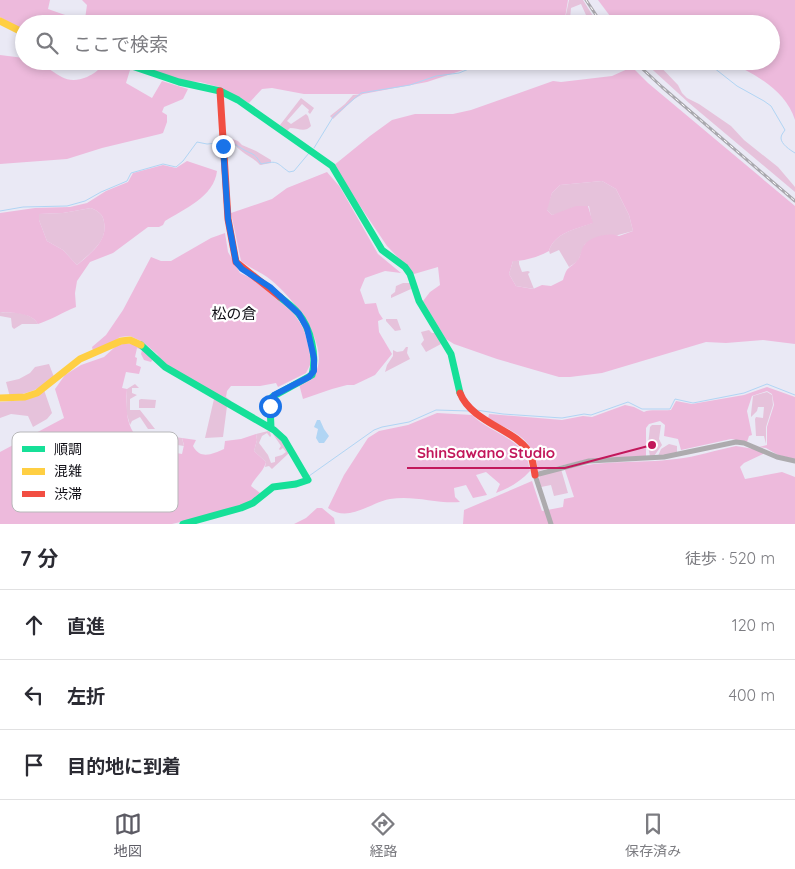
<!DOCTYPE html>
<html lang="ja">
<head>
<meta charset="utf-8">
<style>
	:root { --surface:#fff; --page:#f7f7f7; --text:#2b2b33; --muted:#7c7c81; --line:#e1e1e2; --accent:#5c5b64 }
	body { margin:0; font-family:Quicksand,"Noto Sans JP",sans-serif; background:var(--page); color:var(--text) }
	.stop { position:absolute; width:15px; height:15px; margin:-11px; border:4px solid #1a73e8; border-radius:50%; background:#fff }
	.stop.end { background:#1a73e8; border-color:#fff; box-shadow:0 1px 5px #0008 }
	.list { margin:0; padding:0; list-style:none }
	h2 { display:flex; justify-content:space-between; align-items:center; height:65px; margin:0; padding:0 20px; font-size:21px }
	h2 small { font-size:16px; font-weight:400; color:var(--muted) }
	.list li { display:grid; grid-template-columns:32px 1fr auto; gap:15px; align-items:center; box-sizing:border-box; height:70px; padding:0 20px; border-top:1px solid var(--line) }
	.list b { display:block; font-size:19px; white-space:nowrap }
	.list em { font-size:16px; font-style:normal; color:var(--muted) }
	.icon { flex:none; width:28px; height:28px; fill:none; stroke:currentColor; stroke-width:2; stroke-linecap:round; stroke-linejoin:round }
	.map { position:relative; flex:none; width:795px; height:524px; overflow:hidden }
	.search { position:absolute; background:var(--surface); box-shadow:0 2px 8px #0003; left:15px; right:15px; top:15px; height:55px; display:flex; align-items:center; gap:12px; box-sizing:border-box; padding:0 18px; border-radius:28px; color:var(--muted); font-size:19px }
	.sheet { height:275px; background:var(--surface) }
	nav { display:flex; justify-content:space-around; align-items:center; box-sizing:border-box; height:70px; border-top:1px solid var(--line); background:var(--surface); font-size:14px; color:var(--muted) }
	nav a { display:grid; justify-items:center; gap:2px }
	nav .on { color:var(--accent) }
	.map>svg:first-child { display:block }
</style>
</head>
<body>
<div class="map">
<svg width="795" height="524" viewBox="0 0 795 524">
	<rect width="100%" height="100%" fill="#eae9f5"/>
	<path fill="#e6c2db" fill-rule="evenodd" d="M569 0H583L598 24H564ZM581 4 586 15 575 19H570L571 8Z
		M643 61H655L678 85 682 93 687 98 699 104 731 126 744 140 778 167 795 187V192L689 103Z
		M363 94 354 99 333 119 330 116 345 104 353 95Z
		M301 98 314 108 310 114 308 112 309 110 302 104 287 121 291 124 306 114 308 116 311 126C305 133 298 128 290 128L287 131 280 125Z
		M223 125 227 137 238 141 242 145 256 151 271 160V163L260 165C252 156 242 154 235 145L226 143 224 141Z
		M602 181 616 189 629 215 633 231 585 244 578 261 569 267 559 250 550 254 549 251C554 233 576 229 592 223L589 206 552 215 546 209 552 193 560 185Z
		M91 208C98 211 103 214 104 222 108 242 90 253 77 265L63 250 47 241 39 220V214L63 213Z
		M513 261H519V264L522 272 528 271 530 272 528 274 534 289 516 286 509 274Z
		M403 283H410L411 289 391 298V295L395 292 396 286Z
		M0 312C14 313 30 311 38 324H22L14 329 12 327 11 318 0 316Z
		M386 319H397L401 330 395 331 386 321Z
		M429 330 432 333H436L441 344 426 352 421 344 424 340 421 332Z
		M406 347H408L407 353 410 359 385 372 387 365 393 356V350L397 352 403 351Z
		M49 364 54 377C40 390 28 393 10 397L6 382 19 379 30 373 35 367Z
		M135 384 139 388H132V393L137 395 130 399V410H140L155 429H148L140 417 132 421 130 425 126 411 127 389Z
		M44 390 52 413 47 419 33 427 28 416 11 414 0 418V402L23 400Z
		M767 392 772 395 773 405 766 427V444L764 436H756L755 419 756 417 763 418 764 407H758L757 411 751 417V414L753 396Z
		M141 399 156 400 155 408H139V400Z
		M214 399 227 406 223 437 205 438Z
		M652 425H661L659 439 662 445 654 456 650 457 648 445 650 427Z
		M268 431 270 432 271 436 270 437 267 433 262 436 259 443 268 455 271 463 275 462V457L282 455 286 452 283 448 280 450 279 449 281 446 273 434 274 432 279 437 289 453 272 469 269 466 265 467 266 462 254 451 257 440 256 434Z
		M157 432 162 435 182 438 184 446 171 444V438L163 436 162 441 160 436 155 434 153 436H150L147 442 153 447 141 442 150 433Z
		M669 444 677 446V454L658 456 661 449Z
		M561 469 568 493 554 496 551 485 541 487 539 480 540 474Z"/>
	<path fill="#edbadc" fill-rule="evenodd" d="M0 0H50L48 9 68 16 74 24H24V31L0 17Z
		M82 0H568L564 24H95L85 19 87 5Z
		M598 0H795V120C786 90 754 73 726 61H771V24H616Z
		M0 55 24 58V61C54 61 58 89 87 77 93 74 98 71 102 65L130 70 126 83 152 98 162 81 188 89 183 99 164 107 162 112 167 115V122L163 133 160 134 102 148 67 159 0 164Z
		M127 61H481L472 67 427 82 363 94H304L272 88 262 89 249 103 219 87 200 82 183 81Z
		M632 67 648 83 795 206V344L763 340 726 343 706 342 602 373 570 377H559L497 359 454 344 446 339 423 301 430 292 440 285 438 267 414 274 387 246 333 166 370 136 392 120 415 114H453L471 110 553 81 561 82 612 76ZM602 181 616 189 629 215 633 231 619 236C610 232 592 236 585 244 581 248 581 257 577 261 567 271 568 265 563 280L551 286 542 285 533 289 516 286 509 274 513 261C525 261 538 257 549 251 554 233 576 229 593 223L588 206H576L552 215 547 210 552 193 560 185Z
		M187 161 217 171C214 197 184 209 165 221L163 225 159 227H148L113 253 90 262 77 281 75 293 76 307C63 312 51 320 38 324 31 312 13 313 0 312V213L35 208 70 207 87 203 106 191 128 182 133 173 163 165 176 168ZM91 208C98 211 103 214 104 222 108 241 90 254 77 265L63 250 47 241 39 220V214L63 213Z
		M327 172 340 187 378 254 401 273 385 271 365 278 360 290 365 304 376 303 379 313 383 319 378 321 379 332 392 354 375 375 354 385H347L332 389 303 399 299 384 311 380C313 376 317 371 318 366 325 338 291 296 271 280 262 273 250 268 241 261L231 213 272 199 287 188Z
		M225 233 228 252 240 273 262 283 293 312 304 329 310 353V365L306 373 278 387 276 383 260 386H231L227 391 226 397 231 401 229 403 165 365 157 354 143 342 130 336 120 337 106 347 93 351 92 347 106 335 123 310 151 257 161 261H171L211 238Z
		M124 343C139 344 143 349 153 359L151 362 144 360 141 354 142 350 137 348 135 357 137 358 136 365 141 367 139 374 126 372 122 388 127 389C123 436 138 447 182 454L184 445 182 438 196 440 193 446C200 460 213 454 224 449L225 441 241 439 256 434 257 440 254 451 266 462C264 471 255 477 251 486L260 493 253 501 234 509 172 524H0V452L64 418 55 389 65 375 81 365 104 357 115 347Z
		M767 387 795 397V459L778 455 766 448 759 447 767 445V427L774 405 772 394 767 391 752 396 747 411 752 435 749 436 747 442 731 439 681 450 678 439 664 436 665 425 660 421 649 424 646 428V456L589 459 538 471C535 439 515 432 488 419L489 414 562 420 583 416 592 417 625 405 634 407 644 412C649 409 663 411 671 410L676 401 692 404 744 395Z
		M437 413 472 415C488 431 514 436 526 456 528 460 529 466 530 471 520 482 509 488 496 493L500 484 486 472 476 475 487 495 473 498 466 485 454 488 455 497 460 502C437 504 414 495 390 499 369 503 349 523 328 508L344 475 368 438 379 431 408 425Z
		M736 446 754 449 765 453 744 463 740 467 745 479 782 472 795 477V524H463L464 510 532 481 542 511 563 507 564 499 574 497 565 470C601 459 639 464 676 459 696 457 716 450 736 446Z
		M317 508H322L334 518 335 524H294L306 518Z"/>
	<path fill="#b1d5f4" d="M317 420H320L324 429 329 436 324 443H319L316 438 318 429 314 427Z"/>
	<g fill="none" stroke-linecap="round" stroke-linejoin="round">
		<path stroke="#b1d5f4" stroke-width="1" d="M697 61 709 64 737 86 764 101 771 106 785 130C783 133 781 135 781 138 781 144 790 150 795 153
			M225 142C234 143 234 144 241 148 251 155 254 151 261 164 279 160 276 163 289 172L294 171 309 153
			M314 148 333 117 361 93 410 85 436 76 459 73 488 61
			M0 211 23 207 67 206 85 201 101 192 127 181 131 173 163 164 176 167 183 161 197 142 207 144 219 143
			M476 410 503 414 562 418 584 414 591 415 628 402 642 409H670L675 399 693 403 744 393 767 384 795 395
			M309 476 374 430 382 427 409 422 436 410 469 411"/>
		<path stroke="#adabae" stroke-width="5" d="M551 524 535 475 589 461 664 457 736 442 744 443 777 457 795 461"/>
		<path stroke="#16e098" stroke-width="7" d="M117 61 179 82 220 91 238 100 332 166 382 250 405 267 410 274 419 301 451 354 460 393
			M141 345 165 367 274 430 284 439 308 480 296 484 273 487 253 503 241 508 183 524
			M271 428 270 406 272 397 312 375C317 356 311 328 298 313 293 307 286 302 280 297"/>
		<path stroke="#ffcf43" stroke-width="7" d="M0 21 24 33
			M0 398 25 397 37 393 80 359 121 341 130 340 141 345"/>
		<path stroke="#f24e42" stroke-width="7" d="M220 91 228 219 236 262 280 297
			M460 393C472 424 522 431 531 456 533 462 534 469 535 475"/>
		<g stroke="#a9a8ae" stroke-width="3">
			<path id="rail" d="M586 0 602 24
				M634 61 662 87 795 201"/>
		</g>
		<use href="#rail" stroke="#fff" stroke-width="1" stroke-dasharray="4" stroke-linecap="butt"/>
	</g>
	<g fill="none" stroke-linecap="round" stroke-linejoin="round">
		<path stroke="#1a73e8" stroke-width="6" d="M223 146 228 219 236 262 242 269 270 287 299 314 307 328 314 358V371L309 377 274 395 271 399 270 406"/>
	</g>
	<g text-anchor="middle" stroke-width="4.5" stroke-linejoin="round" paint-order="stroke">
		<g font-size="15" fill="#100f16" stroke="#fff">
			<text x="234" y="319">松の倉</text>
		</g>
	</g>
	<rect x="12" y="432" width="166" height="80" rx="8" fill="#fff" stroke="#b7b7b9" stroke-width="1"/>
	<rect x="22" y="446" width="23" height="6" fill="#16e098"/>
	<rect x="22" y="468" width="23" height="7" fill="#ffcf43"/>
	<rect x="22" y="491" width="23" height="6" fill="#f24e42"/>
	<g font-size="14" fill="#100f16">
		<text x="54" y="454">順調</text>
		<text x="54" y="476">混雑</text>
		<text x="54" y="499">渋滞</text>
	</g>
	<path fill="none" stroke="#c2185b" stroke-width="2" d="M652 445L565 468H407"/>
	<circle fill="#c2185b" stroke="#fff" stroke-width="2" cx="652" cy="445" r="5"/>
	<g font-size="15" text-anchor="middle" font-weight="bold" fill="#c2185b" stroke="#fff" stroke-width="4.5" stroke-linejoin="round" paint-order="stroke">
		<text x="486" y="458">ShinSawano Studio</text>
	</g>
</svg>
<div class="stop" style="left:270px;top:406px"></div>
<div class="stop end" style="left:223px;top:146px"></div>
<div class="search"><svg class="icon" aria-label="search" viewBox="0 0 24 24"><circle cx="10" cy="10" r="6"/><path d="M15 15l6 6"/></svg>ここで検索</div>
</div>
<section class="sheet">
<h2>7 分<small>徒歩 · 520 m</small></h2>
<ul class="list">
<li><svg class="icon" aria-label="ahead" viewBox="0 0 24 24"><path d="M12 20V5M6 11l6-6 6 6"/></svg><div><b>直進</b></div><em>120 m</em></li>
<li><svg class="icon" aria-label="left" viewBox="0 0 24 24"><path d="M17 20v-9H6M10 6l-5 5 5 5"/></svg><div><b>左折</b></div><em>400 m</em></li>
<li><svg class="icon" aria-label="arrive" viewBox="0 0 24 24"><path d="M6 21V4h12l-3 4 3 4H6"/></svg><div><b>目的地に到着</b></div></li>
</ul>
</section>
<nav>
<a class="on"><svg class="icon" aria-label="map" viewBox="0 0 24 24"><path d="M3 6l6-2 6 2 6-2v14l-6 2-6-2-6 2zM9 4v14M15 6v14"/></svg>地図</a>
<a><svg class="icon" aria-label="directions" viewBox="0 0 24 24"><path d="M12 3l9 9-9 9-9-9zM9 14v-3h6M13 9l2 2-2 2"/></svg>経路</a>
<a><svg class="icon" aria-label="saved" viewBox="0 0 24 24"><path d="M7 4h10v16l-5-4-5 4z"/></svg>保存済み</a>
</nav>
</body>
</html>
